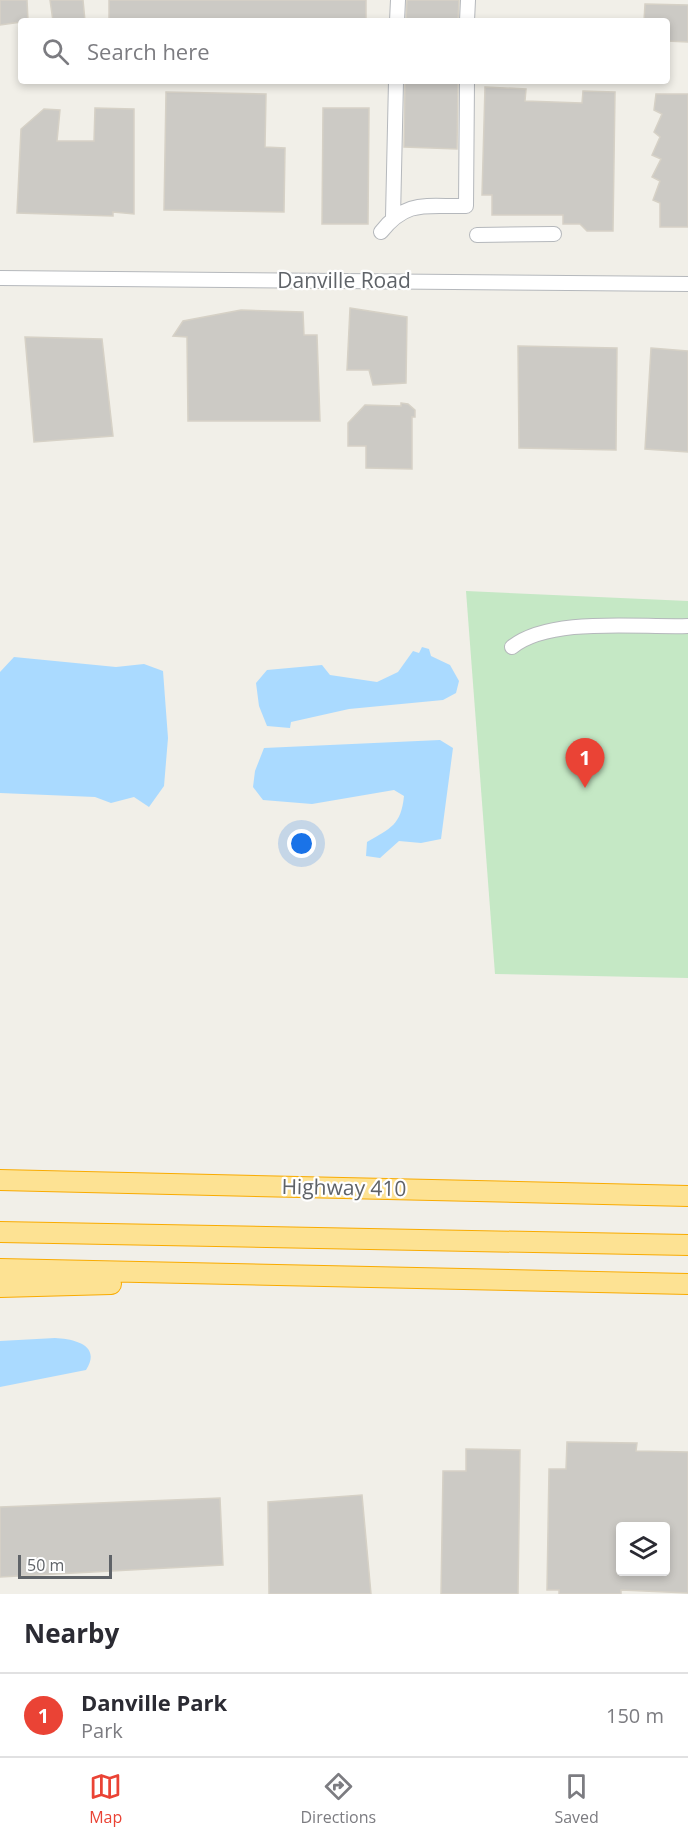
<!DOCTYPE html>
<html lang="en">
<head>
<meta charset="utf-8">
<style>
	:root { --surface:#fff; --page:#f2f2f3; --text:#2b2b33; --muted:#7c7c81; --line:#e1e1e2; --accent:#ea4335 }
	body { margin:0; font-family:"Open Sans",sans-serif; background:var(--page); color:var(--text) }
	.controls { position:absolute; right:18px; bottom:18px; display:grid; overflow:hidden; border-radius:6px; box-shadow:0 3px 9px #0003 }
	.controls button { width:54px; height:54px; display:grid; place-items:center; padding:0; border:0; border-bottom:2px solid var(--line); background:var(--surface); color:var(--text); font:30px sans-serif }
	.scale { position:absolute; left:18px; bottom:15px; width:94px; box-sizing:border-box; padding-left:6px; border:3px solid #5f6368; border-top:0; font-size:16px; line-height:21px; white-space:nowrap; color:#5f6368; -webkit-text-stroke:4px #fff; paint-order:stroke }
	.you { position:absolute; left:302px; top:844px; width:21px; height:21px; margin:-15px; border:4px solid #fff; border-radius:50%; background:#1a73e8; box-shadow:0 0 0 9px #1a73e833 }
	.badge { display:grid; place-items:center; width:39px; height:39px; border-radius:50%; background:var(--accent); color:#fff; font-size:20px; font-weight:700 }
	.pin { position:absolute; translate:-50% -50px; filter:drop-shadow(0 2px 3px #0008) }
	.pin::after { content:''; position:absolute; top:32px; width:21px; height:18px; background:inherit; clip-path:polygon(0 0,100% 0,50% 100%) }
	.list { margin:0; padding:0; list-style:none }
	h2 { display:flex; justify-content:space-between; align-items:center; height:78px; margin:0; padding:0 24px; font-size:26px }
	h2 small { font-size:20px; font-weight:400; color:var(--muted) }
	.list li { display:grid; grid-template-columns:39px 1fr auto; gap:18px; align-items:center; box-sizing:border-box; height:84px; padding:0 24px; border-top:2px solid var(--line) }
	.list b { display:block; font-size:22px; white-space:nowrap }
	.list p { margin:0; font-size:20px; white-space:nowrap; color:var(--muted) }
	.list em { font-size:20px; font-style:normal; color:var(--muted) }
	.icon { flex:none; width:33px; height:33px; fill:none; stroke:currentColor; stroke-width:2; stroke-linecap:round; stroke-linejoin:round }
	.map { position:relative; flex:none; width:688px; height:1594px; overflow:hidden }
	.search { position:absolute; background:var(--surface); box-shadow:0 3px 9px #0003; left:18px; right:18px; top:18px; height:66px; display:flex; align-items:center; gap:15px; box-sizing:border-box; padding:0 21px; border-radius:6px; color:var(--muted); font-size:22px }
	.sheet { height:162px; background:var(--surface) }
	nav { display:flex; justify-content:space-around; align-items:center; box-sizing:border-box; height:84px; border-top:2px solid var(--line); background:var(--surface); font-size:16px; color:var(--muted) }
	nav a { display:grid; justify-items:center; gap:3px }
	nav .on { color:var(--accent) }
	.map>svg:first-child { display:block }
</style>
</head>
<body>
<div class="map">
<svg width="688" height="1594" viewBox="0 0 688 1594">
	<rect width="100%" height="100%" fill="#f1efe8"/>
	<path fill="#c5e8c5" d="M466 591 688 601V978L495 974Z"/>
	<path fill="#aadaff" d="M422 647 429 649 431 656 450 665 459 681 456 693 443 700 349 709 291 722 290 728 267 726 259 706 256 683 267 670 322 665 330 675 377 682 398 672 413 651 419 653Z
		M14 657 116 667 144 664 163 671 168 738 164 786 149 807 134 797 111 803 95 797 0 793V672Z
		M440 740 453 748 441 839 421 843 399 841 380 858 366 856 367 842C391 828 401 825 404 796L394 790 312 804 263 800 253 787 255 771 264 748Z
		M55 1338C74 1339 102 1345 86 1370L0 1387V1341Z"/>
	<path fill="#cccac5" stroke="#d6d1c6" stroke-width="1.5" fill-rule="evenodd" d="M0 0H27L28 21 0 25Z
		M50 0H83L85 21H53Z
		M109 0H366V21H109Z
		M407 0H459L458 21H406Z
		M645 4 688 5V42L667 41V21H644Z
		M405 81H458L457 149 404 147Z
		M485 87 526 89 525 101 582 103 583 91 615 92 613 231H587L580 224H563V215H492V195H482Z
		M166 92 266 94 265 147 285 148 284 212 164 210Z
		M656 94H688V227H660V203L653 200 660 181 652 177 661 159 652 155 660 137 654 132 662 114 654 110Z
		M95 108 134 109V214L113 212V216L17 213 21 129 44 109 60 110 57 141H94Z
		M323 108H369L368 224H322Z
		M350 308 407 317 406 383 373 385 369 370H347Z
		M241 310 303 312 304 335H317L320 421H188L187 337 173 336 183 321Z
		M25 337 102 339 113 436 34 442Z
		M518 346 617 348 616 450 519 448Z
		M651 348 688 351V452L645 449Z
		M401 403 408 404 415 410V417H412V469L366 468V446H348V423L365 405 401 406Z
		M567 1442 637 1443 636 1451 688 1452V1593L621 1590V1594H559V1590H547L549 1469H566ZM621 1527H666V1572H621Z
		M466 1449 520 1450 518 1594H441L443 1471H466Z
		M362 1495 371 1594H269L268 1502Z
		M220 1498 223 1565 0 1577V1507Z"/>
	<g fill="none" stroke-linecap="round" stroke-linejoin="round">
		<g stroke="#b5b8bc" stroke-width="16">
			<path id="minor" d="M397 21 398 0
				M467 21 468 0
				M393 217 396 81
				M381 232C407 199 426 207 466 206L467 81
				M477 235 554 234
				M0 278 688 284
				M512 647C551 616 640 628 688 626"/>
		</g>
		<g stroke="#f9ab00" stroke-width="22">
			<path id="highway" d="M0 1180 688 1196
				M0 1232 688 1245
				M0 1269 688 1284
				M0 1287 111 1284"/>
		</g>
		<use href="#minor" stroke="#fff" stroke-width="14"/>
		<use href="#highway" stroke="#fde293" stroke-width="20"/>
	</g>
	<g text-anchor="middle" stroke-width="4.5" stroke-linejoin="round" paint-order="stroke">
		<g font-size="21" fill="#5f6368" stroke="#fff">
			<text x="344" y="288">Danville Road</text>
			<text transform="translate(344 1188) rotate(1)" y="7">Highway 410</text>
		</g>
	</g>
</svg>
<div class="controls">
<button><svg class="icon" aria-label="layers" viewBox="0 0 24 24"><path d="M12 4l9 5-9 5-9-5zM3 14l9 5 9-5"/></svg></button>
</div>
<div class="scale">50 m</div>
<div class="you"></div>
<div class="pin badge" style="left:585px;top:788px">1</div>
<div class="search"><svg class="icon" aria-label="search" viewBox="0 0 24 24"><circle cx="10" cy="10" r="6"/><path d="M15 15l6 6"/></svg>Search here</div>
</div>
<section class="sheet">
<h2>Nearby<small></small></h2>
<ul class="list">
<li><span class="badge">1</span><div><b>Danville Park</b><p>Park</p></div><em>150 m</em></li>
</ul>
</section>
<nav>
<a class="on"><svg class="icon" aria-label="map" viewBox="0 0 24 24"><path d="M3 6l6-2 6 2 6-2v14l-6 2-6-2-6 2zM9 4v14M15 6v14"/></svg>Map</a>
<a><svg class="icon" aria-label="directions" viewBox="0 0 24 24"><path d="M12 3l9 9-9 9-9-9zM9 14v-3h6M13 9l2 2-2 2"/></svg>Directions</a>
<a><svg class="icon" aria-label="saved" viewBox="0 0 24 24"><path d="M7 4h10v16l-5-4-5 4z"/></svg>Saved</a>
</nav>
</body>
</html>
